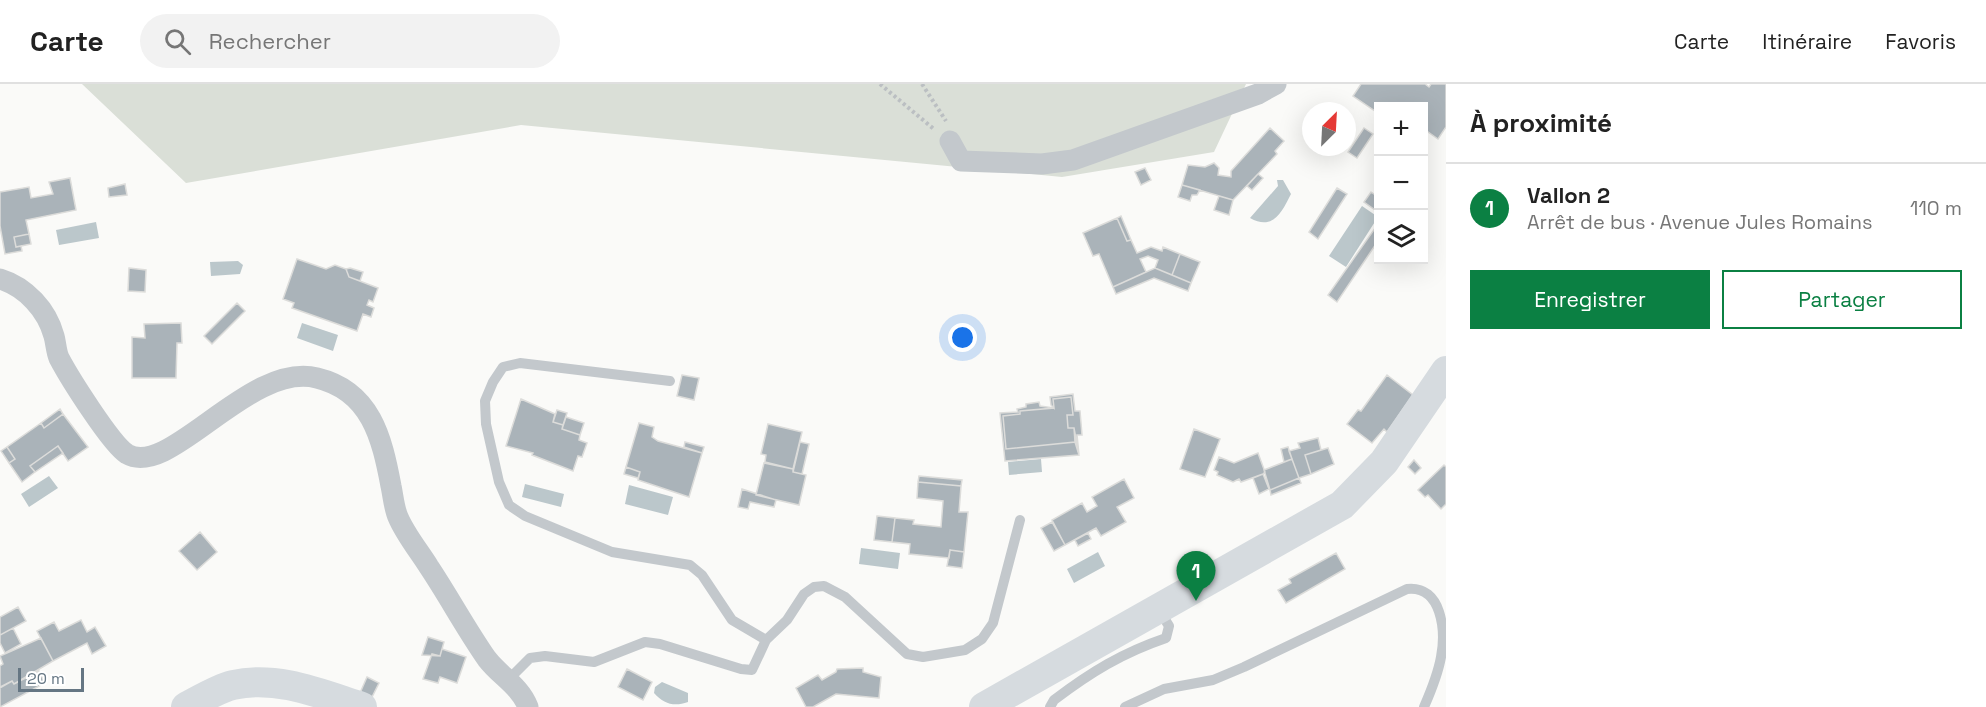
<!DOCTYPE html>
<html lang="fr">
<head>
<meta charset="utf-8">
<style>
	:root { --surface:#fff; --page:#f2f2f2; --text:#222; --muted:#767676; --line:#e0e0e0; --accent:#0b8043 }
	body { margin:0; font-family:"Space Grotesk",sans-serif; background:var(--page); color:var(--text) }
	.controls { position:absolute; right:18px; top:18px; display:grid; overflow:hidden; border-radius:0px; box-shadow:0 6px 24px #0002 }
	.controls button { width:54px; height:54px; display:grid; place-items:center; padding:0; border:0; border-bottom:2px solid var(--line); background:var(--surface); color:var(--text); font:30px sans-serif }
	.compass { position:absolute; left:1302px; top:18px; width:54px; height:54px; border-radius:50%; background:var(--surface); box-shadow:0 6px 24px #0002; rotate:24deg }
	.scale { position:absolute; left:18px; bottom:15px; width:66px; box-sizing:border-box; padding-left:6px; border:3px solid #657683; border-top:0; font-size:16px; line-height:21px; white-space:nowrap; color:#657683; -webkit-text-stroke:4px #fff; paint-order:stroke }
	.you { position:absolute; left:963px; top:254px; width:21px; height:21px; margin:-15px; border:4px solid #fff; border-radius:50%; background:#1a73e8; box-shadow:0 0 0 9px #1a73e833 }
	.badge { display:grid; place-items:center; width:39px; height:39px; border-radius:50%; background:var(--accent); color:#fff; font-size:20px; font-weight:700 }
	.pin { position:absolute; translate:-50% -50px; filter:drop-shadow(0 2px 3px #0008) }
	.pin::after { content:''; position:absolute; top:32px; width:21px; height:18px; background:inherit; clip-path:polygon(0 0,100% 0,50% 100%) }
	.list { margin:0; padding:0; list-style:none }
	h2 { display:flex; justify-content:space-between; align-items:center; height:78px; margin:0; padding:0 24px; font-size:26px }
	h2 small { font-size:20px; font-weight:400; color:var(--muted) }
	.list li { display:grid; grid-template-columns:39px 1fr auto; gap:18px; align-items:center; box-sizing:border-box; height:90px; padding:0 24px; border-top:2px solid var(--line) }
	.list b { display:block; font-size:22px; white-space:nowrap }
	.list p { margin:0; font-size:20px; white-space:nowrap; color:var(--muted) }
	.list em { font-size:20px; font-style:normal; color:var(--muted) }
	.actions { display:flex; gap:12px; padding:18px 24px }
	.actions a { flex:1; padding:14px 0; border:2px solid var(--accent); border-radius:0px; text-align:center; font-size:21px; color:var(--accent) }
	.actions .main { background:var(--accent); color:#fff }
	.icon { flex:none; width:33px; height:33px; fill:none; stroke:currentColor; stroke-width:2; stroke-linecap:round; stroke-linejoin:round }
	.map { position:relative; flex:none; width:1446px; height:623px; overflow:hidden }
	header { display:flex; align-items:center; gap:36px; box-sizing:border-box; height:84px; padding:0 30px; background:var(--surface); border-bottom:2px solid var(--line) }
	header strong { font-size:28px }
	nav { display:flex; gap:33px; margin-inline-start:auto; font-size:21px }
	.search { width:420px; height:54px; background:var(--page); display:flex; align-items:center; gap:15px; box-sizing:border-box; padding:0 21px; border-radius:33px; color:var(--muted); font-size:22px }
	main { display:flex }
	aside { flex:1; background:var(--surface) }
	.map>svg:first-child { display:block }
</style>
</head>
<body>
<header>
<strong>Carte</strong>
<div class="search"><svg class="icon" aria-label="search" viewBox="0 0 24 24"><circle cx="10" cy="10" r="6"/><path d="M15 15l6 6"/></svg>Rechercher</div>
<nav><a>Carte</a><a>Itinéraire</a><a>Favoris</a></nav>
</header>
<main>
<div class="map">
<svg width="1446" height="623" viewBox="0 0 1446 623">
	<rect width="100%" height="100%" fill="#fafaf8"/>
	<path fill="#dadfd7" d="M82 0H1246L1214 68 1062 93 521 41 186 99Z"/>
	<path fill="#bbc7cb" d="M1277 96H1283L1291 110C1282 128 1273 147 1250 134L1278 102Z
		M1362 122 1378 133 1346 183 1329 172Z
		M96 138 99 154 59 161 56 146Z
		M238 177 243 181 240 190 211 192 210 178Z
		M302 239 338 251 333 267 297 254Z
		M1041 375 1042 388 1009 391 1008 378Z
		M49 392 58 404 29 423 21 410Z
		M525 400 564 410 561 423 522 413Z
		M629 401 673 413 668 431 625 420Z
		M861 464 900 469 898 485 859 480Z
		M1098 468 1105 482 1074 499 1067 485Z
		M662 598 688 609V618C674 623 664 620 654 609L655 603Z"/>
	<path fill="#aab3b9" stroke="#dcdcda" stroke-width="1.5" d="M1361 0H1425L1429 3 1431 0H1446V43L1438 55 1424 45V22H1378V29L1353 12Z
		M1270 44 1284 57 1275 67 1277 70 1233 116 1182 101 1188 81 1205 83 1214 79 1219 84 1218 91 1231 93V87Z
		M1364 44 1373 50 1357 74 1348 68Z
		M1145 84 1151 96 1141 101 1135 88Z
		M1258 90 1263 94 1252 106 1247 102Z
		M70 94 76 126 26 136 29 150 14 153 16 163 21 162 22 167 5 170 0 142V108L29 103 31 114 53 110 49 98Z
		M125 100 127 111 109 113 108 104Z
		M1182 101 1200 106 1197 111H1192L1190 117 1178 113Z
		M1337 104 1347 110 1318 155 1309 148Z
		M1371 108 1378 113V128L1364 118Z
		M1219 112 1233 116 1229 131 1214 126Z
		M1121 132 1131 156 1127 157 1117 134Z
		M1117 134 1127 157 1131 156 1137 169 1151 163 1162 167 1163 163 1180 170 1172 191 1155 184 1158 176 1148 172 1140 175 1146 188 1113 203 1099 170 1093 172 1083 149Z
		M1378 140V157L1337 218 1328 211Z
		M29 150 31 160 16 163 14 153Z
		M1180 170 1200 178 1191 199 1172 191Z
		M297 175 326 185 335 181 346 185 349 193 378 204 373 218 369 216 367 221 374 224 371 233 363 230 357 247 292 224 294 219 283 215Z
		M129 184 146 186 145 208 128 207Z
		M350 184 363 188 360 197 349 193 346 185Z
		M1155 184 1191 199 1188 207 1154 194 1116 210 1113 203Z
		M237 219 245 227 212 260 204 252Z
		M181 239 182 259H177L176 294H132V253L145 254 144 240Z
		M682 291 699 294 694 316 677 312Z
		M1387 291 1413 311 1387 348 1384 345 1372 359 1347 340 1358 326 1361 327Z
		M1073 310 1075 327H1080L1082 351H1077L1079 371 1074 344H1068L1067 331H1073L1071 313 1053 315 1054 324 1051 321 1050 313Z
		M1071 313 1073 331H1067L1068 344H1074L1075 358 1006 365 1003 332 1020 330V327L1054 324 1053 315Z
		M521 315 555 330 553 338 563 341 562 345 580 351 579 356 587 359 582 373 578 372 573 387 532 371 533 369 506 362Z
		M1039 318 1040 322 1054 324 1020 327V330L1003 332 1006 365 1075 358 1079 371 1005 377 1000 329 1018 328 1017 325 1026 323V320Z
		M60 325 63 330 44 344 41 339Z
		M557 326 567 329 563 341 553 338Z
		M63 330 88 363 68 377 58 362 30 382 35 388 22 398 9 379 15 375 7 363 41 339 44 344Z
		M566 333 584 339 580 351 562 345Z
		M639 339 654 343 652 353 658 357 702 369 689 413 638 396 640 388 626 383Z
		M768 340 802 348 793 385 765 378 766 371 761 370Z
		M1194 345 1220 355 1205 393 1180 385Z
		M1318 354 1321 366 1305 371 1311 390 1299 394 1289 367 1300 364 1298 359Z
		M685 358 704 363 702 369 684 363Z
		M800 358 809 360 802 390 793 388Z
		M58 362 63 369 35 388 30 382Z
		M7 363 15 375 9 379 1 367Z
		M1288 363 1292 375 1284 378 1281 365Z
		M1328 364 1334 380 1311 390 1305 371Z
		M1258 369 1265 388 1263 390 1241 398 1239 395 1233 398 1217 391 1218 388 1214 386 1219 373 1234 379Z
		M1292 375 1299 394 1270 406 1264 386Z
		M1414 376 1421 384 1415 390 1408 383Z
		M764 379 793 385V388L806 391 799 421 756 411Z
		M1444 381 1446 383V420L1441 425 1428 411 1425 413 1418 406Z
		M626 383 640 388 638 394 624 390Z
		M1263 390 1269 405 1259 410 1253 394Z
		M919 392 962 396 961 402 918 398Z
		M1299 394 1301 399 1271 411 1270 406Z
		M1124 395 1134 414 1117 423 1126 438 1101 452 1096 444 1065 461 1052 436 1082 419 1087 428 1097 422 1092 413Z
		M918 398 961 402 959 428H968L964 468 950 466 949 474 909 470 910 460 892 458 895 434 914 436 913 440 941 443 943 417 917 414Z
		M742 405 776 416 774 423 750 418 748 425 738 423Z
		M877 432 895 434 892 458 874 456Z
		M1052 438 1065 461 1054 467 1041 444Z
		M200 448 217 468 197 486 179 467Z
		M1088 449 1091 455 1078 462 1075 456Z
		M950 466 964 468 962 484 947 482Z
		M1336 469 1345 485 1286 519 1278 506 1291 499 1289 495Z
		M18 523 26 537 0 551V533Z
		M81 536 87 548 95 543 106 562 92 570 87 559 53 577 37 547 54 538 59 547Z
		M13 544 21 560 5 569 0 559V551Z
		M428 553 444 558 440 572 422 571Z
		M41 554 53 577 14 600 12 597 0 604V582L3 580 0 572Z
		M442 565 466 573 457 599 440 593 438 599 423 595 432 570 440 572Z
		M863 584V588L881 593 879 614 836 610 813 623H806L796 604 818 591 822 596 836 588 837 585Z
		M627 585 652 598 643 616 618 603Z
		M39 587 45 599 0 623V603L12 597 14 600Z
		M367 593 379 599 372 613 360 609Z"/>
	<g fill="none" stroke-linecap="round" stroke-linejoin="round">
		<path stroke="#bbbfc2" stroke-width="4" stroke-dasharray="3 3" stroke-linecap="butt" d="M880 0 935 46
			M922 0 946 37"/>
		<path stroke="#c3c8cc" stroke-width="10" d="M670 297 520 279 503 283 493 298 485 317 486 340 499 398 509 421 525 432 612 468 690 481 702 491 732 536 766 556
			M508 596 530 574 545 572 594 578 645 558 660 560 741 585 752 586 766 556 787 536 804 510 814 503 824 502 845 513 907 570 923 573 965 566 982 555 993 539 1020 436
			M1050 623 1054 616C1091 588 1122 569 1166 554L1169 542 1159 526
			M1125 623 1164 605 1213 596 1244 583 1407 505C1442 501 1446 547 1441 573 1438 590 1431 607 1424 623"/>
		<path stroke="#c3c8cc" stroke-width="21" d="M950 57 961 77 1042 80 1073 76 1258 10 1276 0
			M0 195C26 203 47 226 54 252 56 259 56 267 59 274 69 293 111 360 127 370 170 395 249 277 317 294 371 307 382 354 391 402 393 411 394 424 398 433 405 450 419 467 429 483 449 513 466 545 487 575 500 592 520 602 528 623"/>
		<path stroke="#d6dbdf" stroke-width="30" d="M186 623C201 615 217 605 233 601 277 591 321 610 362 623
			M984 623 1342 421 1384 378 1446 287"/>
	</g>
</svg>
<div class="controls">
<button>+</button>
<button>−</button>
<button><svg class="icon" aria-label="layers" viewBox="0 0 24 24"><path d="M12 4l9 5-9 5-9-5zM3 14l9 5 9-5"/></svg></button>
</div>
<svg class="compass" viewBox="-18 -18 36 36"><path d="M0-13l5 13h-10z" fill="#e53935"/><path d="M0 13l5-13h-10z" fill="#767676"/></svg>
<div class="scale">20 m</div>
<div class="you"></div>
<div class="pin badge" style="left:1196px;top:517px">1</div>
</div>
<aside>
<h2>À proximité<small></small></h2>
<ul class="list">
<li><span class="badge">1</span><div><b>Vallon 2</b><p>Arrêt de bus · Avenue Jules Romains</p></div><em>110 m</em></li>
</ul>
<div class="actions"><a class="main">Enregistrer</a><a>Partager</a></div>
</aside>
</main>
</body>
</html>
